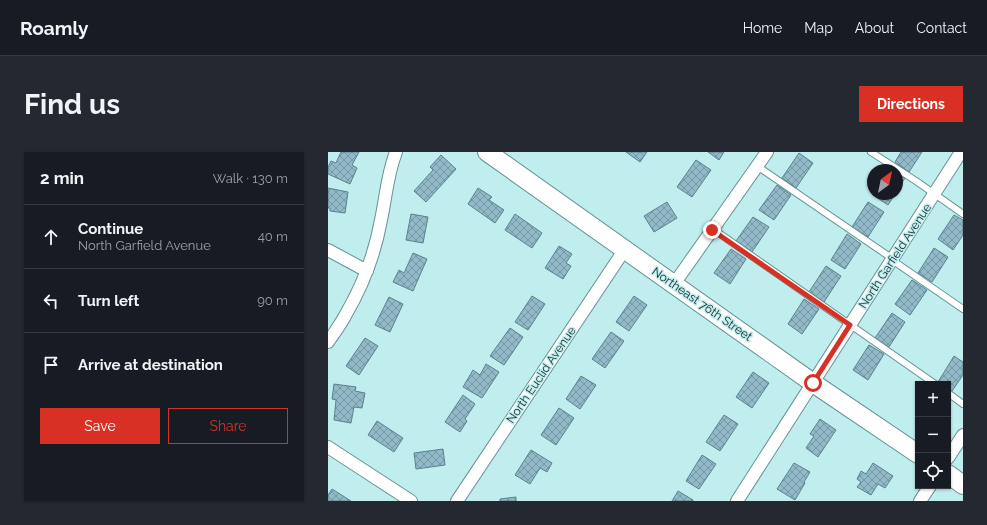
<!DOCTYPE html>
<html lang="en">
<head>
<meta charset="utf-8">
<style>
	:root { --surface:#171b24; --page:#242831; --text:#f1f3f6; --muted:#9ea1a6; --line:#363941; --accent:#d93025 }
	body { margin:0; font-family:Raleway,sans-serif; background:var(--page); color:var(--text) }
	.controls { position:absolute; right:12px; bottom:12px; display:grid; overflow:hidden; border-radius:0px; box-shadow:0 1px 3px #0004 }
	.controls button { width:36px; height:36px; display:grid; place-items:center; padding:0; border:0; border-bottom:1px solid var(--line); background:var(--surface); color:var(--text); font:20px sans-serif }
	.compass { position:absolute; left:539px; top:12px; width:36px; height:36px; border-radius:50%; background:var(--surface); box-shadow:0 1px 3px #0004; rotate:33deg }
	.stop { position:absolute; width:12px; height:12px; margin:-9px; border:3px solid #d93025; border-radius:50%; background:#fff }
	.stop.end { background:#d93025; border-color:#fff; box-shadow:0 1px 4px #0008 }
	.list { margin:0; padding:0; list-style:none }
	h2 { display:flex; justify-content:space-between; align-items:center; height:52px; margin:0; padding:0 16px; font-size:17px }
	h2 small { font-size:13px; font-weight:400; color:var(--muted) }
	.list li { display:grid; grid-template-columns:26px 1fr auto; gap:12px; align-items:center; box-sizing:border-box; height:64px; padding:0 16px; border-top:1px solid var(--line) }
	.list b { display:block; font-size:15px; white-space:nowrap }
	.list p { margin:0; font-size:13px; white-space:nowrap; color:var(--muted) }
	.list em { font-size:13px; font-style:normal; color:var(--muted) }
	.actions { display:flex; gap:8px; padding:12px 16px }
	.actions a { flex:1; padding:9px 0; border:1px solid var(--accent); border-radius:0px; text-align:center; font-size:14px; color:var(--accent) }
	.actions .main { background:var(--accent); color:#fff }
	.icon { flex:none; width:22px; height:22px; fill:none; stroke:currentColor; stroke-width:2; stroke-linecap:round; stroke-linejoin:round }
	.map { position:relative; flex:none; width:635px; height:349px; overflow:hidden; border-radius:0px }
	header { display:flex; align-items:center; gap:24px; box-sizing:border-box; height:56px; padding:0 20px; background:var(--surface); border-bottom:1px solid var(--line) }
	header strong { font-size:19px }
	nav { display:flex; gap:22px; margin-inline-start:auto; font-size:14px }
	.intro { display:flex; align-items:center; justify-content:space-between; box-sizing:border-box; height:96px; padding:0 24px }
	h1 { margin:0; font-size:28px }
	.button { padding:10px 18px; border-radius:0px; background:var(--accent); color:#fff; font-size:14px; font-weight:700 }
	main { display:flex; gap:24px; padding:0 24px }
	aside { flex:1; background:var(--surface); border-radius:0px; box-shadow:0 1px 3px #0004 }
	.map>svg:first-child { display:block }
</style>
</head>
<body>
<header>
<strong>Roamly</strong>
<nav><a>Home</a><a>Map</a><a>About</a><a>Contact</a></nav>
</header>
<div class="intro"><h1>Find us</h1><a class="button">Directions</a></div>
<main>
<aside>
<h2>2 min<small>Walk · 130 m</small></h2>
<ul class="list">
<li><svg class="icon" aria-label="ahead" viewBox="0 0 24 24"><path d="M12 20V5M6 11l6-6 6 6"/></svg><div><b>Continue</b><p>North Garfield Avenue</p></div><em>40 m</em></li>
<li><svg class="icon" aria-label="left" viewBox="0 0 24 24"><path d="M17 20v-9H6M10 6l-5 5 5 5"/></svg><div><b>Turn left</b></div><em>90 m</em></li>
<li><svg class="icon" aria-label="arrive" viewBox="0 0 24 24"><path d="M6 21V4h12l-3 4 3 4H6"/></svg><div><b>Arrive at destination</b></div></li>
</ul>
<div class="actions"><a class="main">Save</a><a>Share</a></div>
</aside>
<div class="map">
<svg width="635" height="349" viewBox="0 0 635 349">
	<defs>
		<pattern id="building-cross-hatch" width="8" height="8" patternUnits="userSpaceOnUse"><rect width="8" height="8" fill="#92b9c8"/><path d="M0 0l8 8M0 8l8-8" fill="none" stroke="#7697a3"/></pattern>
	</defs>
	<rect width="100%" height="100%" fill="#c0edee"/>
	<path fill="url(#building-cross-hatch)" stroke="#5c808f" d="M13 0H31L24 13 29 16 22 32 0 22V15L3 9 8 11Z
		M298 0H319L312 10Z
		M380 0H396L391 8Z
		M573 0H594L581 20 567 10Z
		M471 1 485 11 468 36 454 26Z
		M113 3 128 17 98 50 86 39 105 18 102 15Z
		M368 8 383 18 364 45 349 35Z
		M569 22 577 26 569 38Z
		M449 33 463 43 446 68 431 58Z
		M0 36 20 40 17 61 2 59V56H0Z
		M150 36 164 45 161 48 176 58 167 71 140 52Z
		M546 42H567L560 53 545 43Z
		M339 50 349 66 326 80 316 64Z
		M540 50 556 60 540 85 524 75Z
		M83 62 100 65 95 91 78 88Z
		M187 62 214 81 204 96 177 78Z
		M626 63 635 68V83L625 98 610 87Z
		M425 65 441 75 424 100 408 89Z
		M519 82 533 92 517 117 503 108Z
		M231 94 244 102 238 111 243 114 235 127 217 116Z
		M606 96 620 105 604 130 590 121Z
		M403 97 418 107 402 132 386 121Z
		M85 101 99 107 85 139 65 130 71 118 76 121Z
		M498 114 513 124 496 150 481 140Z
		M584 128 599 138 582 163 567 152Z
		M204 144 217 152 200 178 187 170Z
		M306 144 319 153 301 179 288 170Z
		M61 145 75 152 62 180 47 173Z
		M476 147 491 157 474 182 460 172Z
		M564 161 577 170 561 195 547 186Z
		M182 176 195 185 176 213 162 204Z
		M283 180 296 189 277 216 264 207Z
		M37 186 50 194 31 223 18 214Z
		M541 193 556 202 540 228 525 218Z
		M626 204 635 210V223L624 239 620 236V232H613L610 230Z
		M158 212 171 220 154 246 135 235 145 218 152 223Z
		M425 220 441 231 424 256 408 245Z
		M253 224 268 233 252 257 238 247Z
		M6 232 28 235 27 239 37 241 34 256 26 255 23 271 6 268 8 248 4 247Z
		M135 243 147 252 137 267 139 269 132 280 117 270Z
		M231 256 246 266 228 293 213 283Z
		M396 263 410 272 392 299 378 290Z
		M492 267 508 278 490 305 478 296 486 284 482 282Z
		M49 269 75 286 66 300 40 283Z
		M115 297 117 313 88 317 86 301Z
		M203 298 224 311 219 320 212 316 202 332 187 323Z
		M374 303 388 312 371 337 358 329Z
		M466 311 482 320 476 330 477 331 467 348 449 337Z
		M545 311 565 324 557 336 550 332 543 343 529 335 533 330 529 327 533 319 538 322Z
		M4 337 23 349H0V343Z
		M350 339 365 348V349H344Z
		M188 345V349H172V347Z"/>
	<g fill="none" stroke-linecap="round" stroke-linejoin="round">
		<g stroke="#679293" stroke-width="8">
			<path id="lane" d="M543 0 588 29 635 62
				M429 14 565 107
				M385 77 607 232
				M564 108 635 157
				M620 241 635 252"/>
		</g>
		<g stroke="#679293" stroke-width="14">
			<path id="street" d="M0 98 39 119
				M346 132 439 0
				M0 190C6 181 13 172 18 162 35 133 47 101 53 68 58 45 59 23 68 0
				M0 295 83 349
				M620 306 635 283
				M129 349 297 97
				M409 349 633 0
				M592 349 602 334"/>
		</g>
		<g stroke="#679293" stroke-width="20">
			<path id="secondary" d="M159 0 485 231 590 302
				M620 322 635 333"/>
		</g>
		<use href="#lane" stroke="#fff" stroke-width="6"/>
		<use href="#street" stroke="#fff" stroke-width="12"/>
		<use href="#secondary" stroke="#fff" stroke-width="18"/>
	</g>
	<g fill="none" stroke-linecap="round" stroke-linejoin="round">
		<path stroke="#d93025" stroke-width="5" d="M384 78 522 173 485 231"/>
	</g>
	<g text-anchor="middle" stroke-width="3" stroke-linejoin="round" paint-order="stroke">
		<g font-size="12" fill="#182a2a" stroke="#c0edee">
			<text transform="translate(567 104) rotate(-57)" y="4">North Garfield Avenue</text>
			<text transform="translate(374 152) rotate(35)" y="4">Northeast 76th Street</text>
			<text transform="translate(213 223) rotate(-56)" y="4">North Euclid Avenue</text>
		</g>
	</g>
</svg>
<div class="controls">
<button>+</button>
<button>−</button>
<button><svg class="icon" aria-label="locate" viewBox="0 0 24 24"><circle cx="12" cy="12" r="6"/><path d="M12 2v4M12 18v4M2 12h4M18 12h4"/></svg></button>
</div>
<svg class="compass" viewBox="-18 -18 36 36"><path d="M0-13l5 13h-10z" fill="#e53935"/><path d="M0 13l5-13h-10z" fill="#9ea1a6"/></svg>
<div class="stop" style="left:485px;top:231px"></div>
<div class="stop end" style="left:384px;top:78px"></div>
</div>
</main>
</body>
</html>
